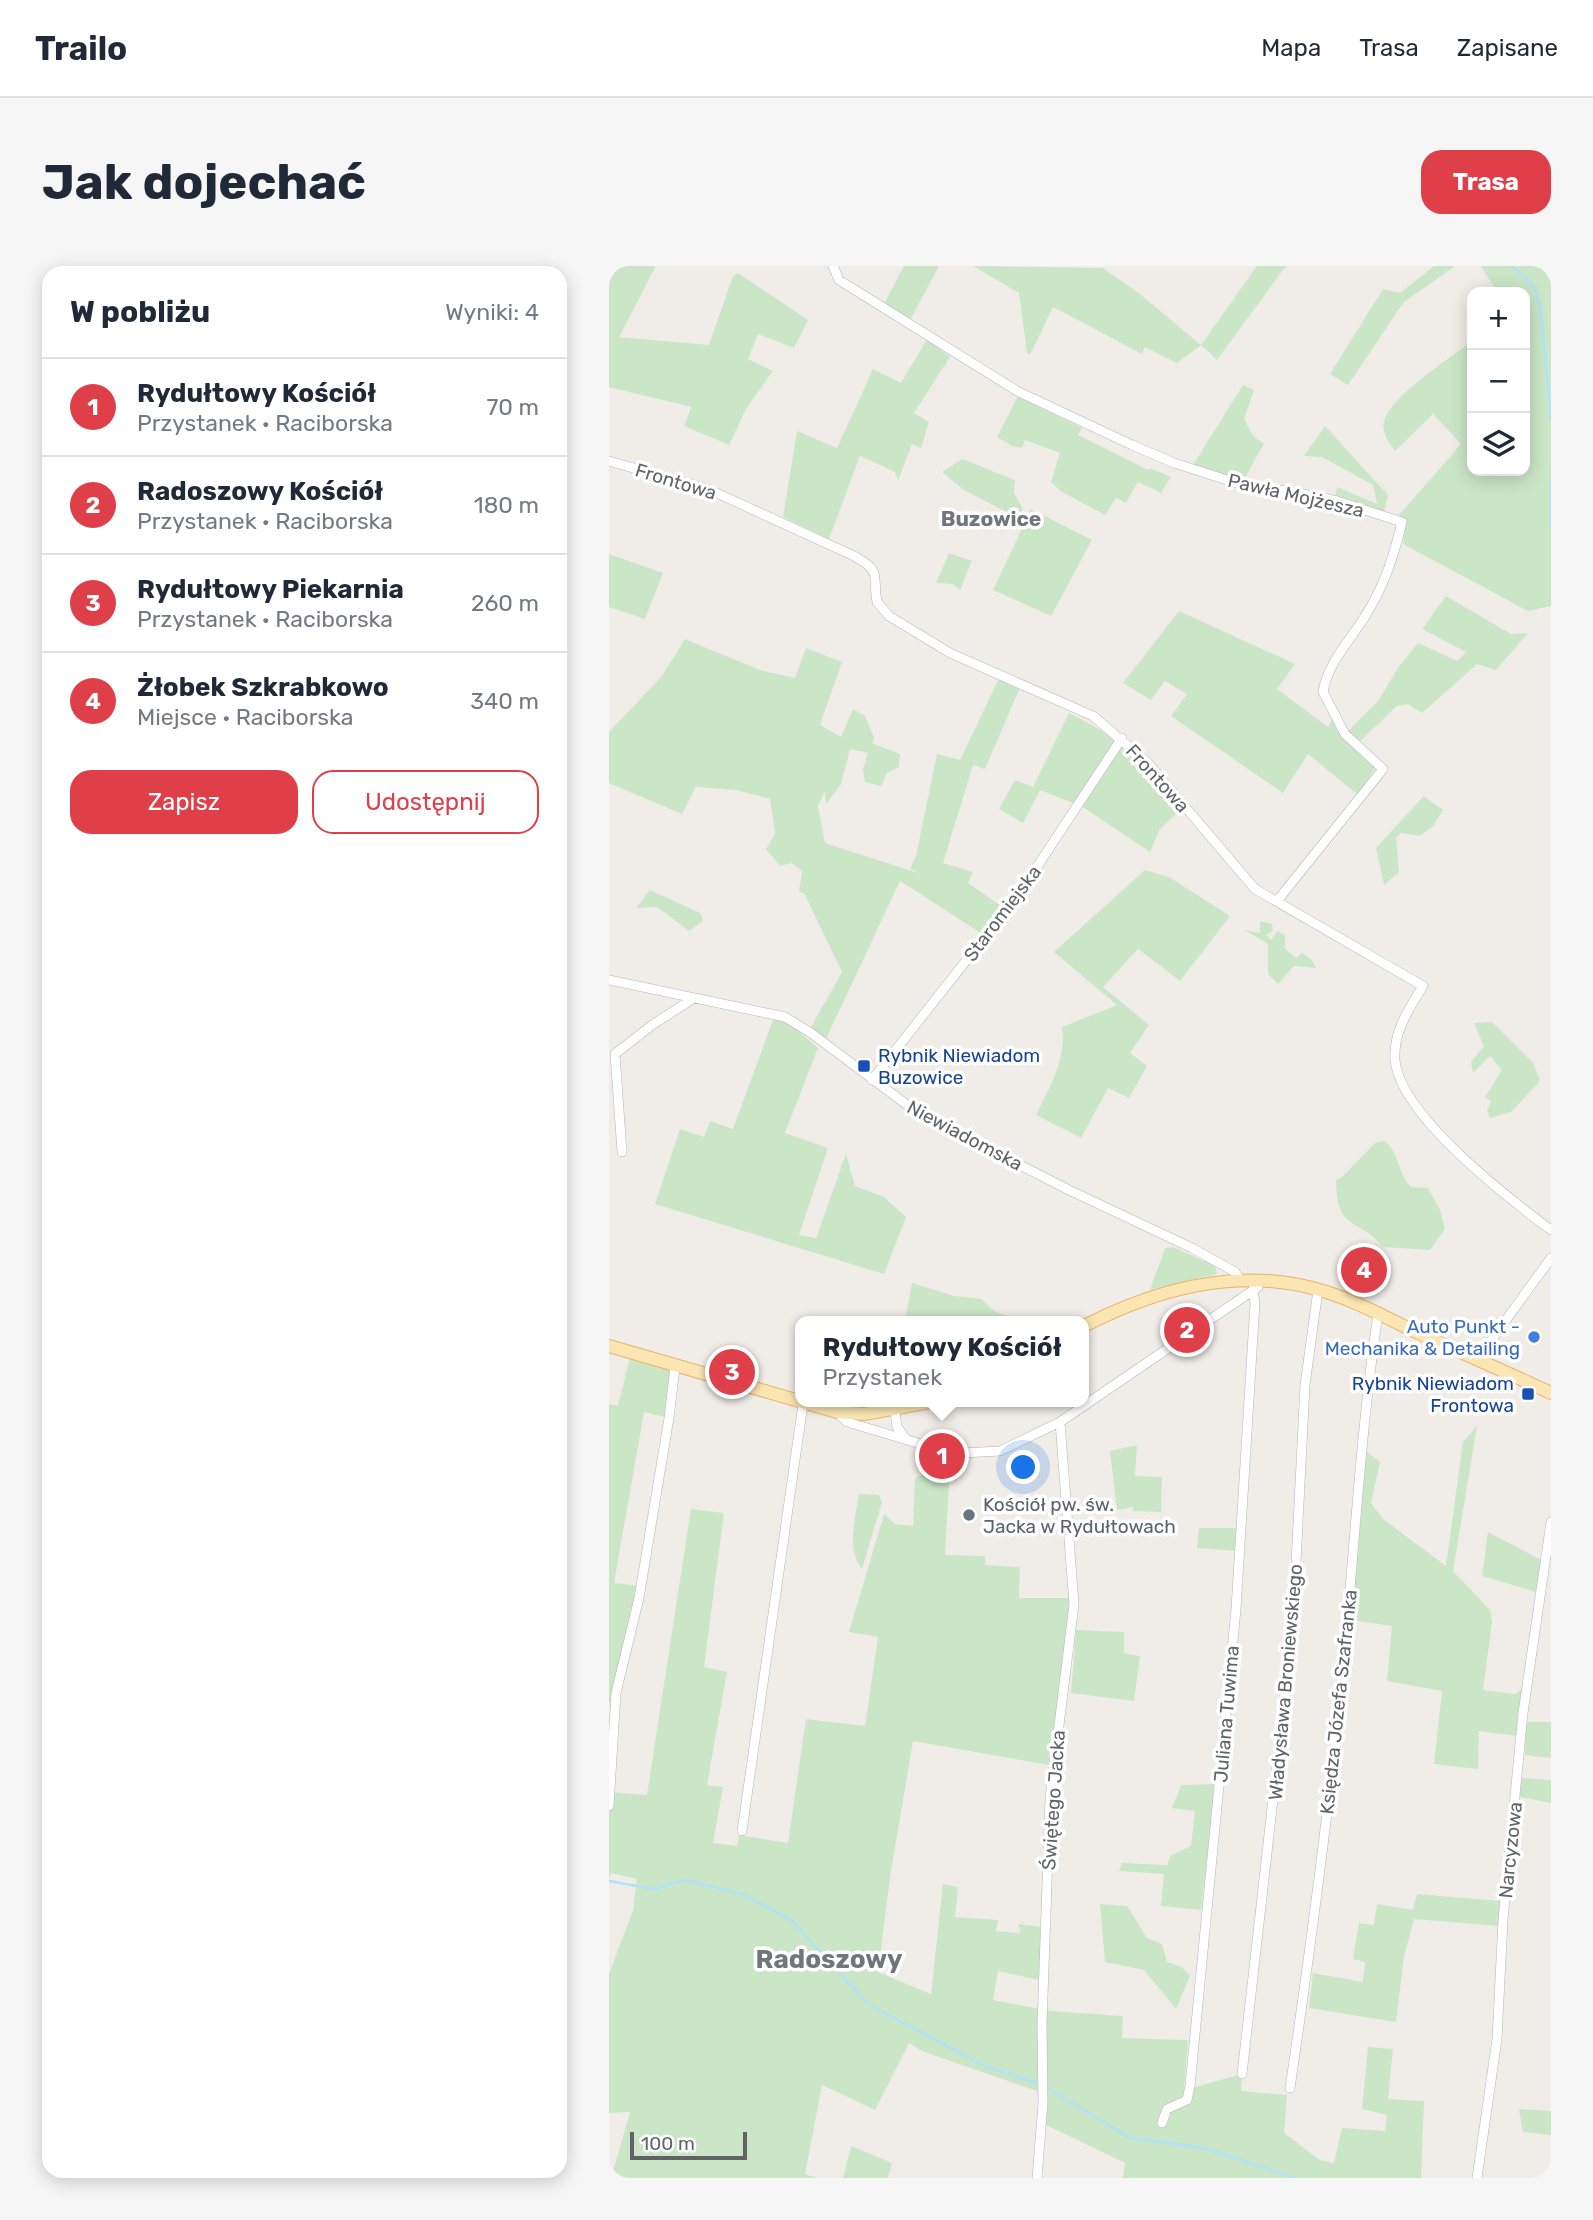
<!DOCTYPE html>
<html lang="pl">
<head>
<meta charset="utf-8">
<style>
	:root { --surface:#fff; --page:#f6f6f7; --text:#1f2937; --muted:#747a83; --line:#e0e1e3; --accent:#df3f48 }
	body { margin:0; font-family:Rubik,sans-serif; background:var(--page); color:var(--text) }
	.controls { position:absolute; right:21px; top:21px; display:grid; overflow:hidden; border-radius:14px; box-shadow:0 4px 18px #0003 }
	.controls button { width:63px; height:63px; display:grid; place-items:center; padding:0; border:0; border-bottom:2px solid var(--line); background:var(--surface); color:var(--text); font:35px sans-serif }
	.scale { position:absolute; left:21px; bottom:18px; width:117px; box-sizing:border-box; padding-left:7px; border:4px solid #5f6467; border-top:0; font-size:19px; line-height:24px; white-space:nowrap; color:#5f6467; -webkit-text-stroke:5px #fff; paint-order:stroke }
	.you { position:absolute; left:415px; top:1202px; width:24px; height:24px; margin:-18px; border:5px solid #fff; border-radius:50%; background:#1a73e8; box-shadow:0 0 0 10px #1a73e833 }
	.badge { display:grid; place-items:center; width:46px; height:46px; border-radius:50%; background:var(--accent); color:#fff; font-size:23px; font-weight:700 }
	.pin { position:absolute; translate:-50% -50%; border:4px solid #fff; box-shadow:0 2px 7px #0006 }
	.popup { position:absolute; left:186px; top:1050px; width:294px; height:91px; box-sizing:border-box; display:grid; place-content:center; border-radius:14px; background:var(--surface); filter:drop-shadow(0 2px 5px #0005); font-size:23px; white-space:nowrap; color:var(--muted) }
	.popup b { font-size:26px; color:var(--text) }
	.popup::after { content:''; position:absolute; left:50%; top:100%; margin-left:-14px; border:14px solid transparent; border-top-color:var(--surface) }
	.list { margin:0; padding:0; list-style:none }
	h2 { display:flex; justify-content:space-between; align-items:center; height:91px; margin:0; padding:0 28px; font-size:30px }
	h2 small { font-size:23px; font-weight:400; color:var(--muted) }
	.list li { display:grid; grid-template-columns:46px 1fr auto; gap:21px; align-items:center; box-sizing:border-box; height:98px; padding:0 28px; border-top:2px solid var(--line) }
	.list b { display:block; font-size:26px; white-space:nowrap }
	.list p { margin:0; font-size:23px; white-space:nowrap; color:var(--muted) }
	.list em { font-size:23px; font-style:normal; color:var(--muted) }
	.actions { display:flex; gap:14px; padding:21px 28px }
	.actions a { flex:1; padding:16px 0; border:2px solid var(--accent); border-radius:21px; text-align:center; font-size:24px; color:var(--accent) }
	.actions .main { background:var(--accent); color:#fff }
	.icon { flex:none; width:38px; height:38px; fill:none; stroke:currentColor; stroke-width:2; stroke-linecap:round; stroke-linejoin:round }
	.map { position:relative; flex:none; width:942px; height:1912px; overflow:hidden; border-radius:21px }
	header { display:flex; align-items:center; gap:42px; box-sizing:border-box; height:98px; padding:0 35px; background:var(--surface); border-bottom:2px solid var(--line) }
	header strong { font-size:33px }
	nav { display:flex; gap:38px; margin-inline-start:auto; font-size:24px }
	.intro { display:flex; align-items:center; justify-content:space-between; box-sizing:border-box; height:168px; padding:0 42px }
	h1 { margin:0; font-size:49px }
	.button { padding:18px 32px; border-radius:21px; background:var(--accent); color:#fff; font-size:24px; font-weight:700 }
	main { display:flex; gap:42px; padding:0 42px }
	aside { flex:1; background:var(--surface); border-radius:21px; box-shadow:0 4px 18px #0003 }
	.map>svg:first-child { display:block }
</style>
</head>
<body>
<header>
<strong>Trailo</strong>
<nav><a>Mapa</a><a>Trasa</a><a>Zapisane</a></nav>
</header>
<div class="intro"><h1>Jak dojechać</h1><a class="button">Trasa</a></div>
<main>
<aside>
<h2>W pobliżu<small>Wyniki: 4</small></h2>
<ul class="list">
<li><span class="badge">1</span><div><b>Rydułtowy Kościół</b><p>Przystanek · Raciborska</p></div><em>70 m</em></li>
<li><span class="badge">2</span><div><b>Radoszowy Kościół</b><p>Przystanek · Raciborska</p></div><em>180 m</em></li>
<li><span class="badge">3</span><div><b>Rydułtowy Piekarnia</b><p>Przystanek · Raciborska</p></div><em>260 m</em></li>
<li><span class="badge">4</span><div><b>Żłobek Szkrabkowo</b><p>Miejsce · Raciborska</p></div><em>340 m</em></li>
</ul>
<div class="actions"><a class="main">Zapisz</a><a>Udostępnij</a></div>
</aside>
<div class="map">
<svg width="942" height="1912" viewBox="0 0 942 1912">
	<rect width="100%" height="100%" fill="#f0ede8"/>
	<path fill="#cbe6c7" d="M0 0H47L10 71 100 79 124 10 129 7 199 54 185 82 149 68 139 93 164 105 137 143 120 179 75 160 82 141 0 121Z
		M295 0H330L300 56 274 40Z
		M364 0 494 2 531 28 592 79 648 0H677L608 94 592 79 568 97 536 81 533 88 444 41 421 89 418 87 410 27Z
		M825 0H846L794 37 739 119 721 108 774 23 791 27Z
		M872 0H942V340L919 345 794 278 797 255 790 249 852 178 824 148 786 185C780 176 772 167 775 155 783 129 841 92 863 75V205H916V26H888Z
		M318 73 341 91 305 147 320 156 312 182 303 178 289 215 286 206 251 190 220 273 174 251 188 165 228 182 264 103 292 117Z
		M634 119 645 124 635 153 644 170 655 178 634 215 584 199Z
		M409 130 473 162 469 169 539 204 541 202 562 211 552 227 529 216 517 237 507 232 496 249 453 226 442 216 451 187 416 174 413 182 403 180 388 171Z
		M716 160 779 229 775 246 726 232 728 221 768 238 764 219 713 191 695 190Z
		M353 193 406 214 405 227 414 243 409 252 355 224 333 206Z
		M422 243 483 274 442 350 384 324Z
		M340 287 363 295 351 324 344 318 327 317Z
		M0 288 54 307 36 353 0 341Z
		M837 330 902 368 919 367 887 404 868 398 813 447 798 438 788 440 750 476 738 466 770 434 788 403 809 377 848 395 857 386 813 363Z
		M570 345 686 398 668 423 719 461 723 454 766 502 749 529 699 488 674 527 562 450 578 428 556 415 542 434 514 417Z
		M76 373 151 404 186 412 197 382 233 396 211 459 232 471 244 443 256 450 265 471 263 477 291 488 290 501 278 507 272 520 256 516 254 503 259 487 241 483 232 518 217 538 216 525 209 540 216 577 312 608 301 603 307 590 328 488 351 494 390 412 411 422 376 503 364 499 334 597 364 606 359 617 395 642 372 667 291 615 217 773 202 761 233 706 195 627 190 626 193 605 183 597 171 600 157 583 166 568 161 533 127 524 87 521 73 548 0 517V466L53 410Z
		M460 447C514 473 534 498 572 543L551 563 541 586 474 541 431 524 414 557 390 543 406 514 424 521Z
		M815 530 834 544 824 560 811 570 793 567 787 571 790 606 775 619 767 582Z
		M536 604 560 611 621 650 571 715 529 683 494 721 540 759 521 787 538 800 520 832 499 822 472 872 427 849C441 820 457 795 453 761L508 739 445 686Z
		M41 624 91 647 94 655 80 665 48 641 27 642Z
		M651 655 663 658 664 665 657 669 662 674 668 665 676 669V683L687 692 693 687 703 694 707 702 685 700 669 718 659 708V678L635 664 651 667Z
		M165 751 180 757 209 782 176 867 219 882 190 969 207 972 237 888 246 920 275 931 297 951 275 1008 46 938 71 863 95 871 101 855 124 863Z
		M883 756 925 798 931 815 902 846 881 852 878 845 882 835 876 831 893 804 881 790 864 807 862 796 875 780 865 757Z
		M775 875C791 886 788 907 802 921L819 922 831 944 836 963 821 984 774 981C747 949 728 967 727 914L733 911 766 877Z
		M564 981 606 1000 608 1008 541 1024 556 982Z
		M303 1017 345 1030 372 1033 387 1046 413 1055H296Z
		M22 1087 66 1101 60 1152 35 1146 5 1317 32 1320 6 1437 0 1436V1138L9 1140Z
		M868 1160 844 1305 881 1344 883 1356 874 1424 906 1428 913 1423 908 1470 870 1465 869 1503 825 1498 833 1425 778 1415 783 1360 743 1354 757 1185 771 1196 762 1237 774 1253 837 1300 854 1176Z
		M528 1179 526 1210 553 1211 552 1246 524 1245V1241L508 1244 501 1185Z
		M323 1181 342 1185 336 1289 376 1290V1299L411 1301 410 1332H464L445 1500 304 1475 282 1605 269 1706 322 1728 334 1618 349 1621 346 1651 389 1654 387 1665 411 1667 410 1658 433 1661 434 1715 389 1705 384 1734 442 1745 514 1750 513 1772 579 1774 575 1824 633 1808 632 1825 678 1829 675 1867 711 1894 725 1897 733 1862 776 1865 778 1849 753 1843 759 1781 784 1783 779 1833 815 1835 812 1912H514L516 1897 433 1857 428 1825 313 1785 300 1777 266 1844 213 1819 196 1908 208 1912H2L21 1846 0 1847V1708L24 1644 28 1613 2 1607 0 1613V1498L1 1526 38 1529 82 1243 115 1247 95 1401 118 1406 98 1519 114 1521 104 1577 128 1580 130 1569 179 1577 197 1453 256 1460 269 1371 240 1366 275 1248 286 1258 304 1260 306 1212 320 1206Z
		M250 1228 270 1229 273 1236 253 1303C237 1281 246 1254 250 1228Z
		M590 1262H631L629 1285 588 1282Z
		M879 1266 932 1294 927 1326 873 1310Z
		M467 1364 515 1366V1387L531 1390 525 1435 462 1427Z
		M917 1456H942V1492L916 1489Z
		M912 1512 942 1514V1537L911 1531Z
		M607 1518 592 1644 552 1640 555 1608 510 1605 513 1597 558 1599 561 1590 582 1580 586 1545 563 1542 572 1519Z
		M808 1628 891 1635 889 1660 805 1653 795 1691 787 1756 700 1742 704 1707 754 1716 756 1696 744 1693 750 1657 765 1659 768 1638 804 1644Z
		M491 1638 518 1640 538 1672 553 1678 558 1696 573 1701 581 1710 567 1743 535 1704 496 1696Z
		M910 1843 942 1845V1869L914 1866Z
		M242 1880 283 1897 279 1912H234Z"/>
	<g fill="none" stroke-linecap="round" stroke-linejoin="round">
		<path stroke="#afe3fa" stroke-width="2.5" d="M903 0 925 21 931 38 942 152
			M942 214V261
			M0 1615 45 1623 75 1614 133 1628 182 1654 259 1738 376 1800 428 1817
			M440 1823 521 1872 595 1882 686 1912"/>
		<g stroke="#b3b6b9" stroke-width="10">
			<path id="minor" d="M224 0 230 14 408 125 523 179 565 197 640 221 679 225 728 235 793 256C785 289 776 318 758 347 743 373 719 395 714 426L736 468 774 503 668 635
				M0 195 99 223 245 290C274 306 263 308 268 336L280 350 341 387 484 450 539 497 646 623 814 720C800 743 784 766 786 794 791 849 899 932 942 964
				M0 714 176 751 202 767 309 847 460 924 583 982 626 1006 631 1014
				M263 814 412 625 513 472
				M13 886 6 788 43 759 85 732
				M868 1094 942 992
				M286 1144 288 1161 296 1172
				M228 1146 238 1156 315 1179 353 1187 391 1185 451 1156 649 1021
				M0 1540 7 1427 30 1332 60 1152 66 1101
				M133 1565 194 1138
				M633 1808 684 1356 696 1119 709 1024
				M681 1822C701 1686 719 1549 733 1412 745 1291 751 1169 769 1048
				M553 1857 558 1843 578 1834 581 1820 627 1343 646 1037 644 1024
				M428 1912 434 1837 433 1758 441 1532 465 1338 451 1156
				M868 1912 888 1773 894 1654 914 1447 942 1256"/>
		</g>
		<g stroke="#e9b468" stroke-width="14">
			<path id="major" d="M475 1060C547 1023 626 1001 707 1023 741 1032 774 1050 805 1065 851 1086 897 1106 942 1127
				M0 1080 228 1146 255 1148 321 1136"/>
		</g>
		<use href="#minor" stroke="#fff" stroke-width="9"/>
		<use href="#major" stroke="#fae5b3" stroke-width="12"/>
	</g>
	<g fill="#1a4fb4" stroke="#fff" stroke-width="2.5">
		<rect x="248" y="793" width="14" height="14" rx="3.5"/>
		<rect x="912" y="1121" width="14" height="14" rx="3.5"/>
	</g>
	<circle fill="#3f7fe0" stroke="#fff" stroke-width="2.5" cx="925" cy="1071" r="7"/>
	<circle fill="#6b7280" stroke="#fff" stroke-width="2.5" cx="360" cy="1249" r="7"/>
	<g text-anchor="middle" stroke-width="7" stroke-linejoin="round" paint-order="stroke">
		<g font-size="19" fill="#5f6467" stroke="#fff">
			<text transform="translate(67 215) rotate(17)" y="7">Frontowa</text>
			<text transform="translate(687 229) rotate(13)" y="7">Pawła Mojżesza</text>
			<text transform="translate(549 512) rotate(48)" y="7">Frontowa</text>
			<text transform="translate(393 647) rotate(-53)" y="7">Staromiejska</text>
			<text transform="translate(356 869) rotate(28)" y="7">Niewiadomska</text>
			<text transform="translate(676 1416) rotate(-85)" y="7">Władysława Broniewskiego</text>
			<text transform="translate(729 1436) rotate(-84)" y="7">Księdza Józefa Szafranka</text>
			<text transform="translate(617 1448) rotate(-85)" y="7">Juliana Tuwima</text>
			<text transform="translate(444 1534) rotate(-86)" y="7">Świętego Jacka</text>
			<text transform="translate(901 1584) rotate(-84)" y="7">Narcyzowa</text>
		</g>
		<g font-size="19" fill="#164399" stroke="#fff" text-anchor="start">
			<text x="269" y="796">Rybnik Niewiadom<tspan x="269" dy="22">Buzowice</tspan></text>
			<text x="905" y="1124" text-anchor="end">Rybnik Niewiadom<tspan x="905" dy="22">Frontowa</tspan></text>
		</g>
		<g font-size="19" fill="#366cbe" stroke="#fff" text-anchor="end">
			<text x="911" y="1067">Auto Punkt -<tspan x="911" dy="22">Mechanika &amp; Detailing</tspan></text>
		</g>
		<g font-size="19" fill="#5b616d" stroke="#fff" text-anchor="start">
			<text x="374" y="1245">Kościół pw. św.<tspan x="374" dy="22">Jacka w Rydułtowach</tspan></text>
		</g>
		<g font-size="21" font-weight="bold" fill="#707679" stroke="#fff">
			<text x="382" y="260">Buzowice</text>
		</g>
		<g font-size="26" font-weight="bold" fill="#707679" stroke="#fff">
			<text x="220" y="1702">Radoszowy</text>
		</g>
	</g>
</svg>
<div class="controls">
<button>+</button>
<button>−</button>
<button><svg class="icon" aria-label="layers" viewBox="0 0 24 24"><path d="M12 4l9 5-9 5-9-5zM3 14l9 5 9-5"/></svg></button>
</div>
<div class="scale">100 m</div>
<div class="you"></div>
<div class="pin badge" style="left:333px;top:1190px">1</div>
<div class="popup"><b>Rydułtowy Kościół</b>Przystanek</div>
<div class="pin badge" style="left:578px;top:1064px">2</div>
<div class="pin badge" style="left:123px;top:1106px">3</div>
<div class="pin badge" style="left:755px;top:1004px">4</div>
</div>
</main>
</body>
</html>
